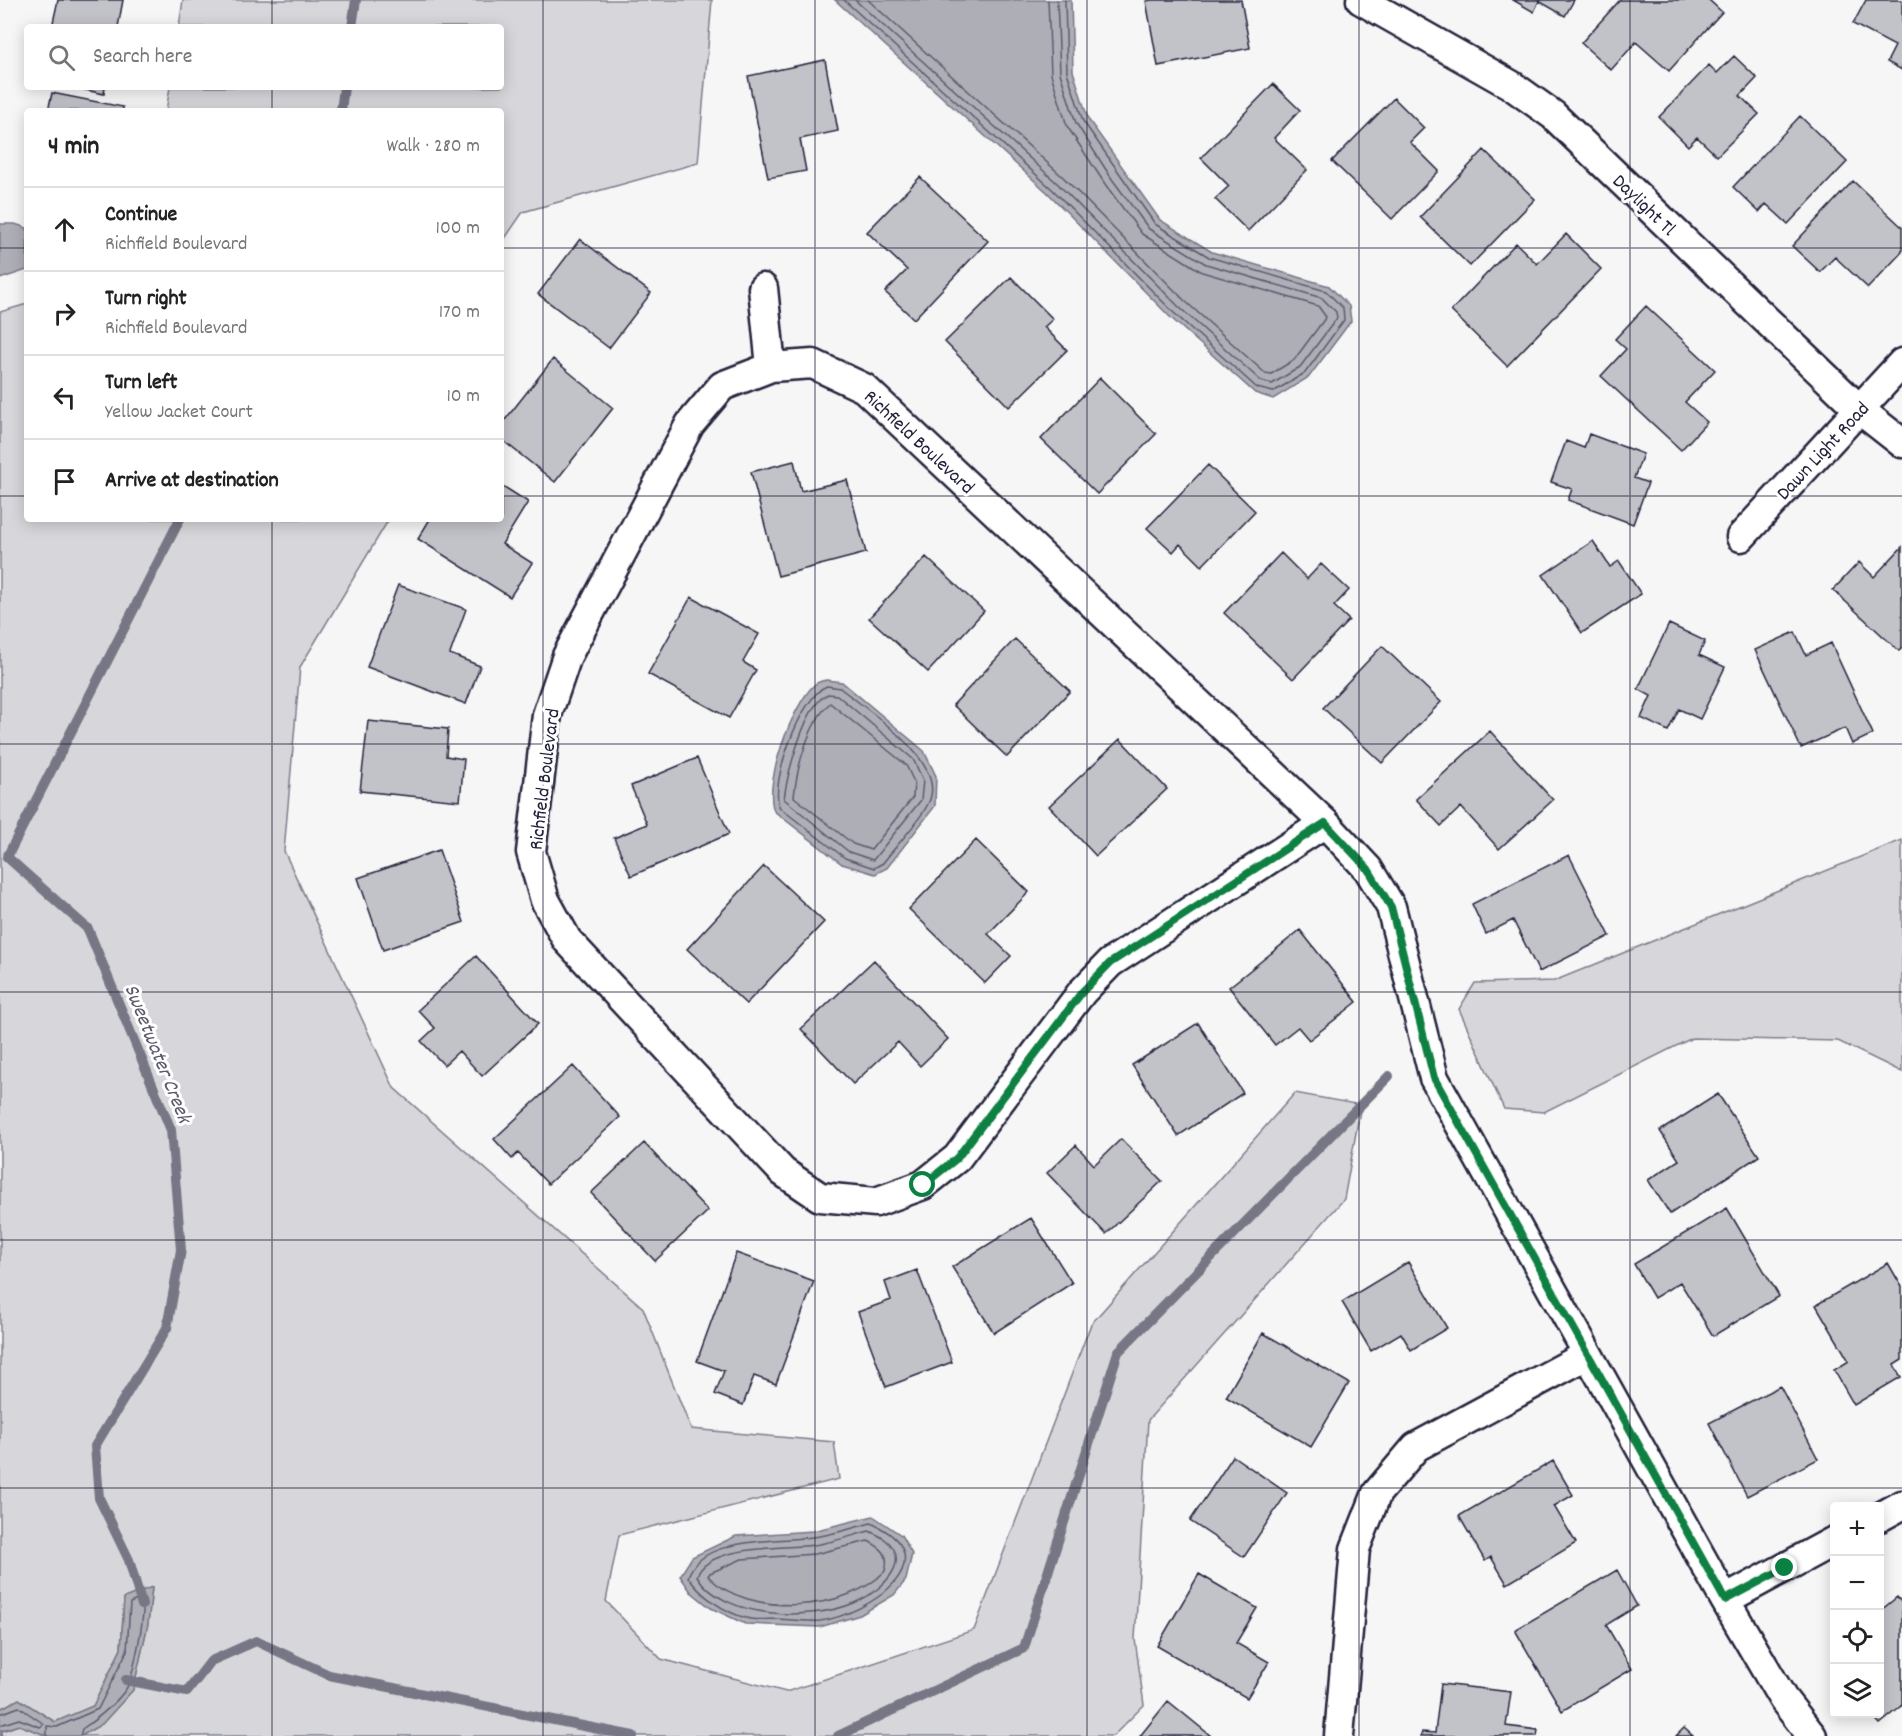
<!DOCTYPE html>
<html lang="en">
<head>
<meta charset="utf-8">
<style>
	:root { --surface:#fff; --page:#f2f2f2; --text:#222; --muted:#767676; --line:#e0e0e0 }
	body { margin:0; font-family:Dekko,sans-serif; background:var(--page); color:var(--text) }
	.controls { position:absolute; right:18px; bottom:18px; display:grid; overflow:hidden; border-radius:6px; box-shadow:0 3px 15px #0003 }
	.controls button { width:54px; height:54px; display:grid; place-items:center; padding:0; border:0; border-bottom:2px solid var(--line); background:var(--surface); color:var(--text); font:30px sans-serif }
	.stop { position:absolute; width:18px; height:18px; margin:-14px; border:4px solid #0b8043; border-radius:50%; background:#fff }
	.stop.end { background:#0b8043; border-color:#fff; box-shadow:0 2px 6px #0008 }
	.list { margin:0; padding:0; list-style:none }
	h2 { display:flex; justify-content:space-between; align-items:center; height:78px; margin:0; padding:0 24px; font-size:26px }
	h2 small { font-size:20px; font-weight:400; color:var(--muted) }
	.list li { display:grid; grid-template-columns:39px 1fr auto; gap:18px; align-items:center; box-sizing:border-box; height:84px; padding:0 24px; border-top:2px solid var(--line) }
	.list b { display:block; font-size:22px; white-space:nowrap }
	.list p { margin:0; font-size:20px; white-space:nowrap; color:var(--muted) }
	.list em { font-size:20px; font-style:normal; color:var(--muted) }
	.icon { flex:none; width:33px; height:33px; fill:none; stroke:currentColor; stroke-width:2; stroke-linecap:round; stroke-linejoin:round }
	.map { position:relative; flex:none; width:1902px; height:1736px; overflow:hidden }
	.search { position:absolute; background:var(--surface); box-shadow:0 3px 15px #0003; left:24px; top:24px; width:480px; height:66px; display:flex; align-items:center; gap:15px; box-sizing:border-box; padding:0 21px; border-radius:6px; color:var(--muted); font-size:22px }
	.panel { position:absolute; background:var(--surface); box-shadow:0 3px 15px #0003; left:24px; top:108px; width:480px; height:414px; border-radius:6px }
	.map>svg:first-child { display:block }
</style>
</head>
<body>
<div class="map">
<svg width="1902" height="1736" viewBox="0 0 1902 1736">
	<rect width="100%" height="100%" fill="#f6f6f7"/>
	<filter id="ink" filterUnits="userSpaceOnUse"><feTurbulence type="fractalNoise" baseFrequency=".0167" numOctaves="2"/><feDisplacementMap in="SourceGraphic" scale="12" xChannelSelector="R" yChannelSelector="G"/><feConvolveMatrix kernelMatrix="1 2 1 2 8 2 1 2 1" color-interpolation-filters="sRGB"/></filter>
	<g filter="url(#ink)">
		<path fill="#d7d7db" stroke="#7c7c8b" stroke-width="1.5" d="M183 0H712L698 163 523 212 501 244V111H166L170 87H501V27H179Z
			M27 304V519H389L300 667 284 851 394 1088 643 1308 691 1429 834 1442 839 1479 619 1535 606 1601 661 1659 786 1692 974 1630 1091 1324 1295 1093 1361 1105 1344 1199 1148 1420 1135 1639 1144 1705 1113 1736H81L102 1724 133 1690 148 1624 152 1588 124 1599 121 1649 93 1706 55 1722 19 1699 0 1709V312Z
			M1902 840V1072L1838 1041 1692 1038 1544 1112 1504 1109 1459 1009 1475 983 1554 981Z
			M19 1725 48 1736H2V1731Z"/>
		<path fill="#aeaeb7" stroke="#767685" stroke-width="1.5" d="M835 0H1071L1073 71 1088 119 1160 220 1212 252 1329 286 1349 306 1351 321 1309 377 1273 399 1255 393 1170 317 1048 193Z
			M0 224H15L27 228V270L0 279Z
			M826 680 842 682 924 751 936 776 935 806 887 868 875 874 842 864 774 811C763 783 792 706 814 685 817 682 822 681 826 680Z
			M873 1516 901 1535 912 1554 906 1580 894 1595 860 1615 820 1627 745 1624 711 1608 691 1592 680 1576 692 1557 736 1536 813 1531Z
			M152 1587 148 1624 133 1690 102 1724 81 1736H48L19 1725 2 1730V1736H0V1709L19 1699 55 1722 93 1706 121 1649 124 1598Z"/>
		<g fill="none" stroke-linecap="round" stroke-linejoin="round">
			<path stroke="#5a5a6d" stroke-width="1.5" d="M844 0 1052 189 1174 313 1257 388 1273 392 1305 373 1344 320 1343 308 1326 291 1209 257 1155 224 1083 121 1067 72 1065 0
				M855 0 1057 183 1179 307 1261 381 1272 384 1300 367 1337 318 1336 312 1322 298 1206 264 1149 229 1112 179 1076 123 1060 73 1057 0
				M868 0 1063 177 1185 301 1265 373 1271 374 1294 360 1326 317 1318 306 1202 272 1142 234 1105 184 1067 126 1051 74 1048 0
				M827 686 840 688C867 710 950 763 928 804 917 825 897 844 883 863L874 868 845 858 780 808C768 785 802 694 827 686Z
				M828 694 837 695 913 759 923 780 921 800 873 860 849 852 784 799C787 776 805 703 828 694Z
				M830 703 906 765 914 782 913 797 871 850 853 844 794 797C797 767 808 724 830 703Z
				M871 1523C951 1559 869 1614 820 1621 807 1622 792 1620 778 1619 768 1619 756 1621 746 1618 724 1612 701 1596 688 1577 701 1536 779 1542 813 1537 832 1535 852 1528 871 1523Z
				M869 1531C921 1551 889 1588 854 1603 812 1621 724 1620 697 1576 709 1544 786 1549 814 1545 833 1542 851 1536 869 1531Z
				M868 1541C882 1548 890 1554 885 1571 848 1612 747 1618 708 1576L710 1573 742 1559 815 1554Z
				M0 1714 19 1707 44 1724 40 1727 19 1719 0 1725
				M47 1736V1726L57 1727 98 1709 127 1651 130 1603 142 1598C147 1609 133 1679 126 1689 115 1705 98 1718 82 1729L80 1736"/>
			<path stroke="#767685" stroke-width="10" d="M352 27 356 0
				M341 111 344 87
				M142 1605 129 1560 99 1498 95 1446 167 1328 181 1250 171 1130 88 929 7 857 180 519
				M126 1680 187 1692 211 1661 256 1641 329 1675 633 1736
				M838 1736 1024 1648 1118 1352 1389 1076"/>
		</g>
		<path fill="#c2c2c9" stroke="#22223b" stroke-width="1.5" d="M58 0H123L118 27H52Z
			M1152 0H1241L1250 48 1158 66 1146 1Z
			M1513 0H1574L1565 16 1539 1 1534 12Z
			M1620 0H1709L1722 12 1669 71 1636 42 1611 70 1581 43Z
			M1866 0H1902V70L1887 62 1895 46 1853 24Z
			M1734 56 1757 78 1740 96 1759 114 1717 156 1697 137 1688 146 1659 117 1709 65 1717 73Z
			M825 60 838 131 800 139 806 171 768 178 748 76Z
			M1273 84 1300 110 1274 138 1307 170 1248 231 1215 199 1229 186 1201 158Z
			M72 87H105L104 94Z
			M52 93 123 107V111H48Z
			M1394 98 1424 128 1410 142 1439 171 1392 219 1332 161Z
			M1800 116 1847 162 1788 224 1766 204 1759 212 1733 187Z
			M1484 150 1535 199 1470 266 1420 217Z
			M920 177 988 241 914 319 885 292 907 270 867 232Z
			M1853 181 1902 227V252L1868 288 1835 257 1820 272 1792 246Z
			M1566 234 1601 269 1507 366 1451 311 1516 243 1537 264Z
			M580 239 651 293 609 348 538 294Z
			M1011 277 1053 319 1044 327 1067 350 1009 407 945 342Z
			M1646 306 1715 370 1685 402 1707 422 1681 450 1601 376 1626 349 1615 339Z
			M553 359 613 408 555 482 501 439V425Z
			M1100 378 1156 434 1097 494 1041 439Z
			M1589 434 1643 454 1634 478 1648 483 1633 524 1568 500 1572 489 1551 482 1566 441 1584 448Z
			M794 461 801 491 847 480 866 553 778 576 751 472Z
			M1208 465 1255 511 1202 566 1180 544 1173 552 1147 528Z
			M501 485 528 502 502 544 532 563 510 597 418 539 430 519H501Z
			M1593 541 1610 567 1619 561 1641 594 1582 633 1543 575Z
			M1902 547V648L1899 651 1833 590 1859 562 1874 577Z
			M1281 553 1307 579 1321 564 1349 590 1334 606 1349 620 1293 679 1224 613Z
			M926 557 984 611 928 672 869 618Z
			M398 585 466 609 450 654 480 666 466 704 367 667Z
			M691 597 759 634 743 662 756 670 729 718 648 674Z
			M1669 624 1705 641 1699 655 1725 667 1700 719 1679 709 1668 731 1641 718 1651 696 1638 689Z
			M1795 632 1806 655 1831 643 1873 734 1852 744 1845 728 1801 748 1755 650Z
			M1015 639 1070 691 1007 757 953 705Z
			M1382 646 1441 702 1382 763 1323 708Z
			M368 721 448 729 446 756 464 759 460 801 360 791Z
			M1490 731 1553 800 1499 849 1461 807 1441 826 1416 799Z
			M1120 739 1167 789 1096 856 1049 806Z
			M697 758 729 834 631 876 614 838 647 824 631 786Z
			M976 840 1029 892 988 934 1011 956 985 983 909 909Z
			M439 850 464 922 383 950 358 878Z
			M1569 855 1610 936 1539 972 1513 920 1486 934 1472 904Z
			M764 866 824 922 746 1004 687 949Z
			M1300 930 1357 1002 1309 1040 1298 1027 1275 1045 1229 987Z
			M476 956 538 1024 482 1076 459 1051 444 1065 421 1041 435 1028 418 1010Z
			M874 960 948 1039 920 1066 898 1042 853 1084 801 1029Z
			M1198 1023 1243 1093 1178 1136 1132 1065Z
			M573 1066 620 1117 548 1184 518 1153 512 1159 494 1139Z
			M1718 1094 1759 1156 1670 1214 1648 1180 1679 1160 1660 1131Z
			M1121 1139 1162 1181 1106 1234 1047 1173 1076 1145 1094 1165Z
			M644 1143 708 1211 655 1261 591 1193Z
			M1727 1208 1779 1296 1713 1336 1680 1282 1654 1298 1634 1264Z
			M1031 1218 1072 1283 994 1333 952 1267Z
			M736 1253 814 1281 776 1384 754 1376 743 1405 715 1394 724 1371 697 1361Z
			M1408 1262 1447 1328 1411 1350 1401 1333 1371 1351 1342 1302Z
			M1888 1263 1902 1287V1360L1894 1365 1901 1377 1854 1405 1834 1370 1849 1361 1816 1305Z
			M917 1270 952 1362 886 1387 858 1312 891 1300 885 1282Z
			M1263 1333 1349 1383 1311 1447 1226 1397Z
			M1780 1386 1818 1459 1747 1496 1709 1423Z
			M1233 1456 1287 1493 1244 1557 1190 1521Z
			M1553 1461 1573 1495 1554 1506 1576 1543 1507 1584 1491 1557 1485 1561 1459 1516Z
			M1617 1570 1637 1606 1606 1625 1632 1669 1562 1711 1515 1630Z
			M1199 1574 1257 1608 1236 1643 1269 1662 1247 1698 1157 1646Z
			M1897 1597 1902 1603V1706L1880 1724 1871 1714H1880V1611Z
			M1441 1684 1511 1692 1506 1726 1538 1730 1537 1736H1421L1422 1732 1435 1733Z
			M1168 1701 1211 1736H1140Z
			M1684 1728 1693 1736H1676Z"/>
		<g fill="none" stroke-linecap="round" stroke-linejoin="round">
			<g stroke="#22223b" stroke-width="33">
				<path id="street" d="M1361 0 1511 85 1553 115 1860 410 1902 443
					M763 288 771 367
					M1741 537 1902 363
					M1325 823 1110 963 1082 992 957 1158 923 1185 876 1202 820 1197 783 1172 567 940 545 900 531 852 547 715 567 656 690 424 722 386 771 367 813 364 864 388 1325 823 1368 869 1391 907 1434 1078 1725 1600 1783 1699 1812 1736
					M1880 1517 1902 1505
					M1725 1600 1834 1541
					M1339 1736 1355 1549 1377 1493 1416 1447 1587 1355"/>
			</g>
			<use href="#street" stroke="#fff" stroke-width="28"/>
		</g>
	</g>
	<g fill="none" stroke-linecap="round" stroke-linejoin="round" filter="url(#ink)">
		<path stroke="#0b8043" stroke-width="8" d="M923 1185 957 1158 1082 992 1110 963 1325 823 1368 869 1391 907 1434 1078 1725 1600 1785 1568"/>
	</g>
	<path fill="none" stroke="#22223b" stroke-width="1.5" stroke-opacity="0.55" d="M272 0V27M543 0V1736M815 0V1736M1087 0V1736M1359 0V1736M1630 0V1736M272 87V111M0 248H27M501 248H1902M0 496H27M501 496H1902M272 519V1736M0 744H1902M0 992H1902M0 1240H1902M0 1488H1902"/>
	<g text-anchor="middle" stroke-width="6" stroke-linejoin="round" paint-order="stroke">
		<g font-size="20" fill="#22223b" stroke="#fff">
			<text transform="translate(1645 204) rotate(44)" y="7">Daylight Tl</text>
			<text transform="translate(920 441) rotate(43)" y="7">Richfield Boulevard</text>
			<text transform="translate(1822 450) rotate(-47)" y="7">Dawn Light Road</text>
			<text transform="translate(543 779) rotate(-83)" y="7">Richfield Boulevard</text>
		</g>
		<g font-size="21" font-style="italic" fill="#5a5a6d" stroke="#fff">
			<text transform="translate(159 1053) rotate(68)" y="7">Sweetwater Creek</text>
		</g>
	</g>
</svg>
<div class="controls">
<button>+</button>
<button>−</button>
<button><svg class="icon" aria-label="locate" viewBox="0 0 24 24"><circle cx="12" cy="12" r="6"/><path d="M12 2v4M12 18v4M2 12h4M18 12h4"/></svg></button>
<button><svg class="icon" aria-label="layers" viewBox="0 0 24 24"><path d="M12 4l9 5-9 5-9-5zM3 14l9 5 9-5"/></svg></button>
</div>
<div class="stop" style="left:923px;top:1185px"></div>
<div class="stop end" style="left:1785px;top:1568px"></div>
<div class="search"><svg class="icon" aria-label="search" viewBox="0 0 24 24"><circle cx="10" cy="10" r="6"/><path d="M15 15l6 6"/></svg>Search here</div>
<section class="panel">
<h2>4 min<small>Walk · 280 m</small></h2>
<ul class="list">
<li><svg class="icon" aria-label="ahead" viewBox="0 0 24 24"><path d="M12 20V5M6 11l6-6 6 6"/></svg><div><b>Continue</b><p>Richfield Boulevard</p></div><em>100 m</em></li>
<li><svg class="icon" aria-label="right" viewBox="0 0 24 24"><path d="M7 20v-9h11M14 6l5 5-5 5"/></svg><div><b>Turn right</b><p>Richfield Boulevard</p></div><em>170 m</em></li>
<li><svg class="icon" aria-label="left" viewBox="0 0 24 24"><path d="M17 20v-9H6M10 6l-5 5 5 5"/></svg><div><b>Turn left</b><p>Yellow Jacket Court</p></div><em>10 m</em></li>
<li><svg class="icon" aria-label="arrive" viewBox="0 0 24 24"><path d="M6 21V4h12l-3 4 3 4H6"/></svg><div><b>Arrive at destination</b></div></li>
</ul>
</section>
</div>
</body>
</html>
